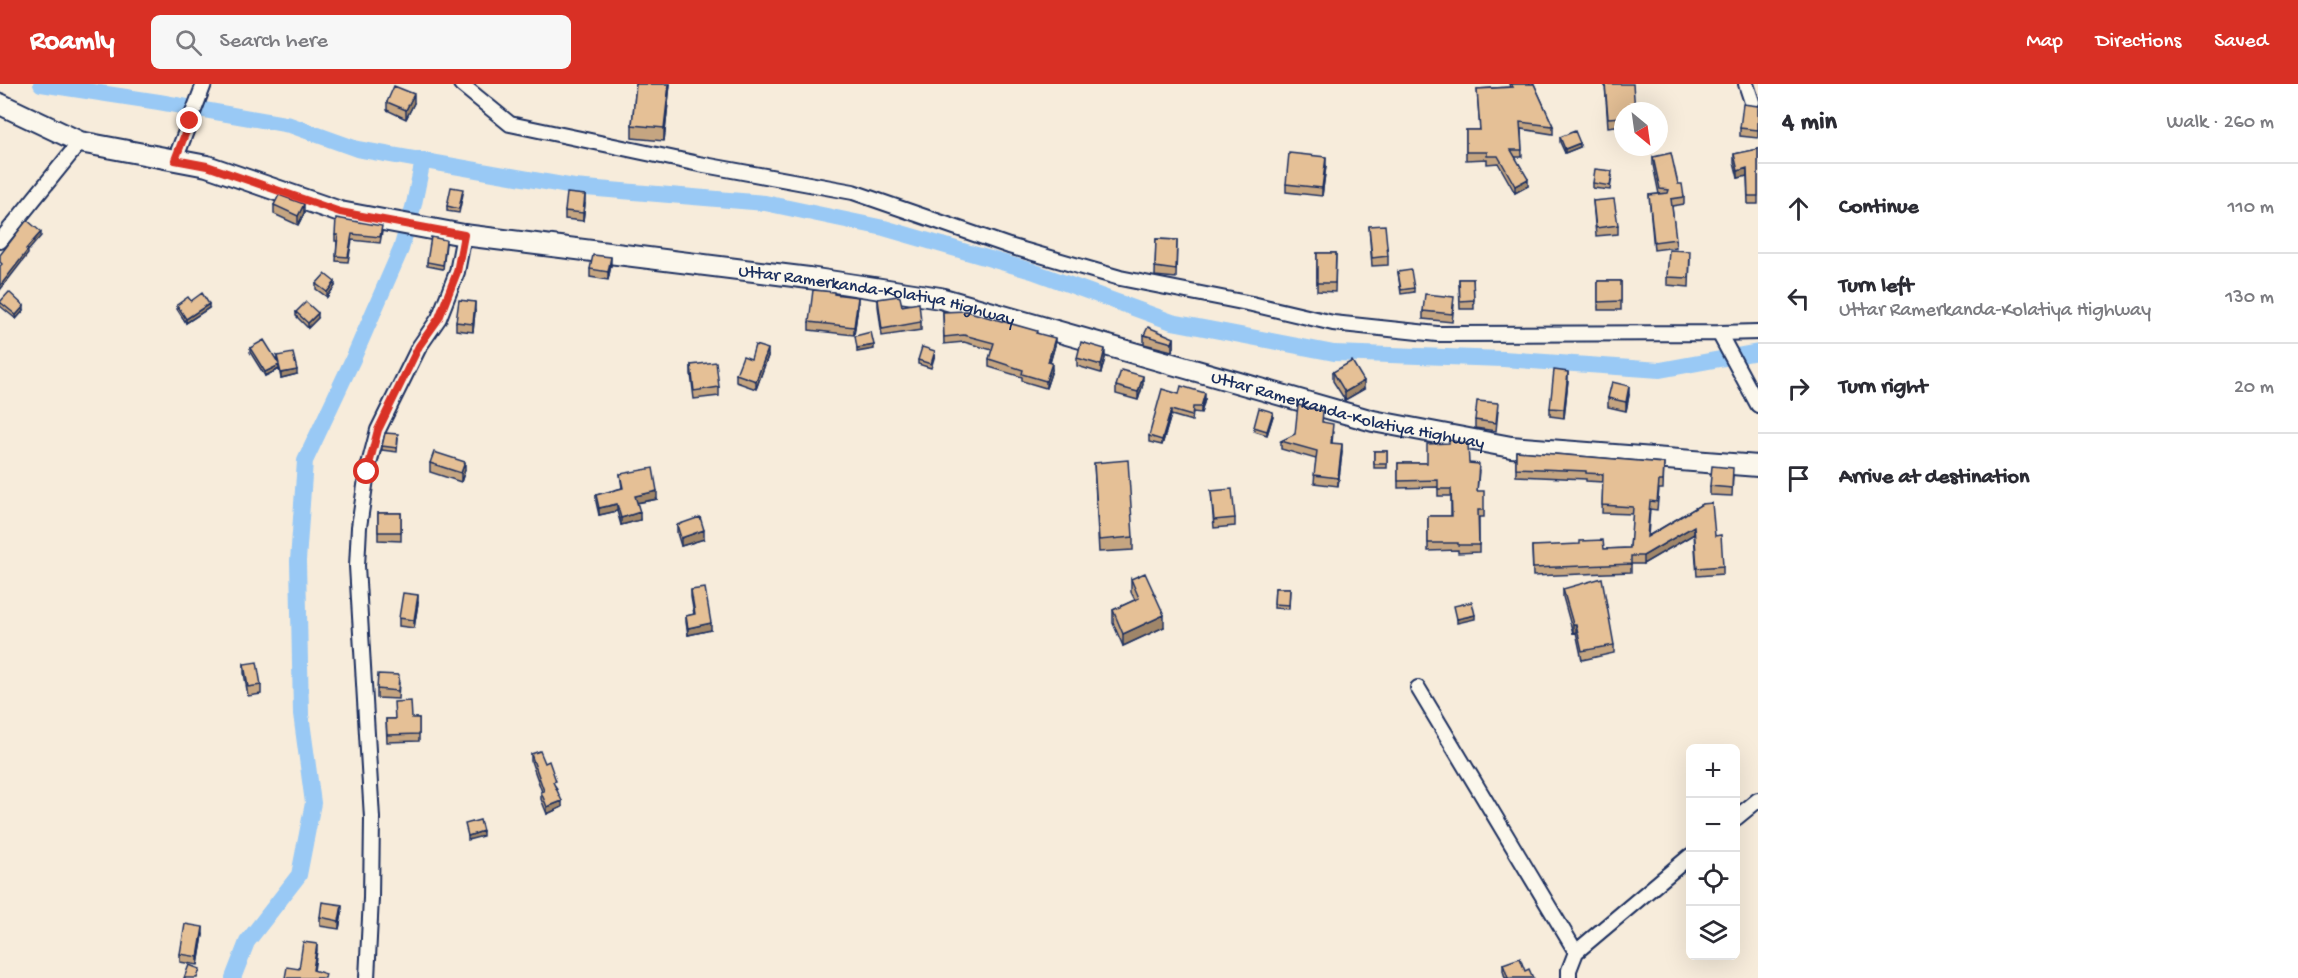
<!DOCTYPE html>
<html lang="en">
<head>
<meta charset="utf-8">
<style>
	:root { --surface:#fff; --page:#f7f7f7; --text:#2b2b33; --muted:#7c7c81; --line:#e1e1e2; --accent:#d93025 }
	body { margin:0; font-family:"Gochi Hand",sans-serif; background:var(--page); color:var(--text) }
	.controls { position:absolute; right:18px; bottom:18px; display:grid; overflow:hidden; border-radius:9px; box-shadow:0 6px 24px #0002 }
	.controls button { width:54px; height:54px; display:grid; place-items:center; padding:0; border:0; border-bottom:2px solid var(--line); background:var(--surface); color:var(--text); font:30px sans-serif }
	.compass { position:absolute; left:1614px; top:18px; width:54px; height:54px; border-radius:50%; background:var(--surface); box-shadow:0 6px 24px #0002; rotate:151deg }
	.stop { position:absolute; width:18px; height:18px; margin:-14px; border:4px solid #d93025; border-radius:50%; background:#fff }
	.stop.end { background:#d93025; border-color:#fff; box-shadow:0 2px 6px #0008 }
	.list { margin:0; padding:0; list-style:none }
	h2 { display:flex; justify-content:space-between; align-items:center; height:78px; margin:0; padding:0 24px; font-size:26px }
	h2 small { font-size:20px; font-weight:400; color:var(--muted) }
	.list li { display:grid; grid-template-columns:39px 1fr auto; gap:18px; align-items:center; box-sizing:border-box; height:90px; padding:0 24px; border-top:2px solid var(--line) }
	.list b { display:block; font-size:22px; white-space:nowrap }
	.list p { margin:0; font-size:20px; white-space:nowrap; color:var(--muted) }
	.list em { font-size:20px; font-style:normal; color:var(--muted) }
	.icon { flex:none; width:33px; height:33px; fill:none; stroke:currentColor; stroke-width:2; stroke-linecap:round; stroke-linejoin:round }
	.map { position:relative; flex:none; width:1758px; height:894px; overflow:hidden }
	header { display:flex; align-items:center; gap:36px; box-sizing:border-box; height:84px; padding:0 30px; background:var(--accent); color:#fff }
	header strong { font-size:28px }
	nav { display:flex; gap:33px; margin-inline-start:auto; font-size:21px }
	.search { width:420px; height:54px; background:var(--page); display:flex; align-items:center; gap:15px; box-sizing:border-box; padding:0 21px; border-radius:9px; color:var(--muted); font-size:22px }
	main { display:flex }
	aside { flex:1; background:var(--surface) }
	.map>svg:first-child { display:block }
</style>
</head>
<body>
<header>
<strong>Roamly</strong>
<div class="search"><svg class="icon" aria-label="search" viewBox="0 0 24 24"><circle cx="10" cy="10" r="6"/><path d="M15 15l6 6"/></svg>Search here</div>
<nav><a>Map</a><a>Directions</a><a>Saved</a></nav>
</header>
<main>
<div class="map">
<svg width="1758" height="894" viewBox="0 0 1758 894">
	<rect width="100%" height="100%" fill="#f7ecdb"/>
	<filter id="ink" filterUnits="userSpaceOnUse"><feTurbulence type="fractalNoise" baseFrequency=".0167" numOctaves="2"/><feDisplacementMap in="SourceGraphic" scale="12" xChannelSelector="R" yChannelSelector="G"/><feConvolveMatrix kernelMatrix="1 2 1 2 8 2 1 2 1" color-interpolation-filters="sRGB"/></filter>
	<g filter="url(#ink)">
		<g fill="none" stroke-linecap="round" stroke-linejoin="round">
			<path stroke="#99c9f5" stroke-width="16" d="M41 0 159 18 290 41 357 65 574 103 765 119 884 144 1032 187 1172 238 1334 269 1503 275 1660 286 1758 268
				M233 894 247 858 299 791 313 719 301 630 298 477 305 377 353 275 401 165 414 120 423 76"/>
			<g stroke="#1b2f5e" stroke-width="18">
				<path id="street" d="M461 0 510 40 699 80 853 108 1009 162 1120 194 1252 220 1333 239 1437 250 1719 249 1758 321
					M1746 0 1752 18
					M175 76 204 0
					M0 157 80 58
					M1719 249 1758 248
					M1418 604 1576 868
					M1736 734 1758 716
					M367 894 371 814 372 734 357 482 359 443 367 388 378 346 419 263 439 234 457 188 464 151
					M1569 894V886L1576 868 1690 772"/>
			</g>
			<g stroke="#1b2f5e" stroke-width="24">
				<g id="secondary">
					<path id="s1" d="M0 20 80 58 207 82 340 128 464 151 809 194 940 214 1373 337 1511 363 1758 382"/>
				</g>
			</g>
			<use href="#street" stroke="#fbf7ec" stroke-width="14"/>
			<use href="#secondary" stroke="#fbf7ec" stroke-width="20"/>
		</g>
		<path fill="#c5a581" stroke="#1b2f5e" stroke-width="1.5" d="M636 0H670L664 57 632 54V41Z
			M1509 0H1534L1553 42V50L1521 45 1522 73H1515L1528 102 1515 109 1498 79 1487 80V75L1466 76V46H1480L1477 5 1510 3Z
			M1605 0 1623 27V41L1608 43Z
			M387 18 414 19 406 35 387 26Z
			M1758 22V54L1740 52V44Z
			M1560 53 1580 63 1565 69 1560 58Z
			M1758 65V120H1748L1747 92 1738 94 1734 78V70Z
			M1653 73 1678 100 1684 113V120L1672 122 1676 163 1654 166 1649 111 1659 110 1653 81Z
			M1326 82 1322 112 1286 108V100Z
			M1612 92 1610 106 1593 104V99Z
			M463 110 459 129 447 127V122Z
			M1593 117 1618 141V150L1596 152Z
			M585 120 583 137 565 135V127Z
			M274 121 304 129 298 141 274 130Z
			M1369 142 1388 172V181L1372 182Z
			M382 148 380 159 352 156 348 178 336 177 337 157H335V151Z
			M1156 155 1177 156 1176 194 1155 192Z
			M446 160 443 185 427 182V178Z
			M1317 169H1336L1335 208 1317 207Z
			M1690 175 1689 203 1667 201V193Z
			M611 181 608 196 590 193V185Z
			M1398 188 1414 204V208L1401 210Z
			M1459 195H1473L1474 225H1460Z
			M1598 197H1621V226H1598Z
			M316 200 335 202 327 213 316 205Z
			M834 210 858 222 854 251 809 246V238Z
			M878 215 902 222 921 238V246L882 252 878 222Z
			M191 217 209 224 186 239 177 225V221Z
			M0 218 24 226 16 235 0 222Z
			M1454 221 1452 238 1423 235V227Z
			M475 227 473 248 456 246V238Z
			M296 228 318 234 308 244 296 232Z
			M943 228 1037 249 1055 261 1050 279 1052 286 1046 304 1022 297V293L989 283V275L992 266 964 258 944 260Z
			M1144 251 1174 254V263L1172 267 1144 260Z
			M250 264 277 277V272L297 290 281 294 279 285 265 292 250 268Z
			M935 271 931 284 918 280V276Z
			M768 272 756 305 736 298V290L751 275Z
			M1077 274H1105L1101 289 1077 282Z
			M691 281 719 303V312L694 315 691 290Z
			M1333 288 1364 305 1345 316 1333 297Z
			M1568 296 1564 334 1550 332V324Z
			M1143 300 1138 316 1116 310V302Z
			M1179 310 1205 315 1201 329 1193 328 1192 337 1171 331 1162 361 1149 358V352Z
			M1629 311 1626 327 1608 323V314Z
			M1498 327 1496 347 1475 344V336Z
			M1273 332 1267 351 1254 347V343Z
			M1323 338 1333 348 1332 359 1342 368 1338 402 1314 399 1316 375 1281 365V357Z
			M398 355 397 368 382 366V362Z
			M1374 367H1387V384H1374Z
			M1516 367 1664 379 1663 405H1659L1657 426 1650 425 1648 452 1702 420 1715 452 1723 482V490L1697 492 1694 450 1643 480H1631V488L1533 492 1532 462 1604 465 1630 464 1633 430 1602 429 1603 398 1586 397V395L1516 392Z
			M430 379 465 386 461 398 430 388Z
			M1094 379 1133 453V466L1099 468Z
			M1398 379H1469L1479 387 1477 407 1484 426V433H1479V468L1458 469V466L1428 467V432H1451V412H1438V403L1398 404Z
			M620 390 657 415 637 419 640 436 621 441 617 427 599 431 596 418V411L622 404Z
			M1733 392 1732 412 1710 411V402Z
			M1211 407 1235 434V442L1214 444Z
			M378 429H401V457L378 456Z
			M677 441 704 455 681 462 677 449Z
			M1131 495 1164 543 1123 562 1113 539V526L1135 516 1131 508Z
			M1275 504H1290L1289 525 1274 524Z
			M1563 505 1614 561V569L1582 576 1576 548 1573 549 1563 513Z
			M691 506 711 546 688 551 686 538V532L694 530 691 513Z
			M418 519 414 544 399 542V534Z
			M244 580 261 601V610L248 612 244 589Z
			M399 599 398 615 377 614V605Z
			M419 634V657L387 658 386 635Z
			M531 670 556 703 562 723 547 730 541 715V708H542L531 677Z
			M342 829 339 845 320 842V833Z
			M203 851 198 881 180 878V870Z
			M1503 880 1525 887 1533 894H1505L1503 887Z"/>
		<path fill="#a08669" stroke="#1b2f5e" stroke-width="1.5" d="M669 0H670L664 57V44Z
			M414 10V19L406 35V26Z
			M1580 59V63L1565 69V65Z
			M1326 73V82L1322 112V104Z
			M1747 84V92L1738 94V87Z
			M1528 95V102L1515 109V102Z
			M585 111V120L583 137V129Z
			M304 120V129L298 141V132Z
			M41 148V152L28 167V170L0 206V202L26 165Z
			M611 173V181L608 196V188Z
			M335 198V202L327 213V208Z
			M858 213V222L854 251V243Z
			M475 218V227L473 248V240Z
			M209 220V224L186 239V235Z
			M24 222V226L16 235V231Z
			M318 229V234L308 244V239Z
			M1055 254V261L1048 285V278Z
			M1174 254V263L1172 267V259Z
			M874 261V265L857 268V264Z
			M768 265V272L756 305V297Z
			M1105 265V274L1101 289V281Z
			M1052 279V286L1046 304V297Z
			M279 281V285L265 292V288Z
			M297 286V290L281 294V289Z
			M1568 288V296L1564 334V325Z
			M1143 292V300L1138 316V308Z
			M1364 297V305L1345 316V308Z
			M1629 302V311L1626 327V318Z
			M1205 309V315L1201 329V323Z
			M1171 326V331L1162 361V356Z
			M1273 328V332L1267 351V347Z
			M1342 360V368L1338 402V394Z
			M465 378V386L461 398V389Z
			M657 407V415L635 419V412Z
			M617 420V427L599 431V424Z
			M640 428V436L621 441V434Z
			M1694 442V450L1643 480V472Z
			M704 446V455L681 462V454Z
			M418 511V519L414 544V536Z
			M1164 531V543L1123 562V550Z
			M1475 531V535L1457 539V535Z
			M711 539V546L688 551V544Z
			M1573 540H1576V548L1573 549Z
			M562 717V723L547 730V723Z
			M483 747V752L468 756V752Z
			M342 821V829L339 845V837Z
			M203 843V851L198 881V873Z
			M317 860V867L313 893V886Z"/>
		<path fill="#e5c096" stroke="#1b2f5e" stroke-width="1.5" d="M636 0H669L664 44 632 41Z
			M1511 0H1534L1553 42 1520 38 1522 66H1511L1528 95 1515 102 1498 72H1487V68H1466V46H1480L1477 5 1513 3Z
			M1605 0H1633L1635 27H1623V33L1608 34Z
			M394 2 414 10 406 26 387 18Z
			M1743 20 1758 22V46L1740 44Z
			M1575 47 1580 59 1565 65 1560 53Z
			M1758 65V112H1748L1747 84 1738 87 1734 70Z
			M1289 69 1326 73 1322 104 1286 100Z
			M1671 69 1678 100H1682L1684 113 1671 115 1676 155 1654 158 1649 111 1668 109 1669 106 1660 105 1653 73Z
			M1595 85 1612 87 1610 102 1593 99Z
			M451 103 463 105 459 125 447 122Z
			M567 109 585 111 583 129 565 127Z
			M279 111 304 120 298 132 274 121Z
			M1614 115 1618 141 1596 144 1593 117Z
			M336 134 382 142 380 153 352 150 348 173 336 172 338 151H335Z
			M27 136 41 148 26 165 28 166 0 202V182L2 180 0 178V171Z
			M1385 141 1388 172 1372 174 1369 142Z
			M431 153 446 156 443 181 427 178Z
			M1156 155 1177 156 1176 186 1155 183Z
			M1669 166 1690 167 1689 194 1667 193Z
			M1317 169H1336L1335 199H1317Z
			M593 171 611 173 608 188 590 185Z
			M1411 186 1414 204 1401 206 1398 188Z
			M325 190 335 198 327 208 316 200Z
			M1459 195H1473L1474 216 1460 217Z
			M1598 197H1621V217L1598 218Z
			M813 206 834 208V210L858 213 854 243 809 238Z
			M9 208 24 222 16 231 0 218Z
			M202 209 209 220 186 235 177 221 188 213 191 217Z
			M1425 210 1454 213 1452 230 1423 227Z
			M898 212 900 213 902 222 919 219 921 238 882 245 878 215Z
			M459 216 475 218 473 240 456 238Z
			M306 218 318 229 308 239 296 228Z
			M966 227 1037 247 1036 249 1055 254 1048 278 1052 279 1046 297 1022 290 1023 286 989 275 994 259 964 251 944 253 943 228Z
			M1148 243 1174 254 1172 259 1144 251Z
			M871 248 874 261 857 264 855 252Z
			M264 256 279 280 277 272 293 269 297 286 281 289 279 281 265 288 250 264Z
			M1081 258 1105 265 1101 281 1077 274Z
			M755 261 768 265 756 297 736 290 743 272 751 275Z
			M922 263 935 267 931 280 918 276Z
			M1352 277 1364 297 1345 308 1333 288Z
			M716 278 719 303 694 307 691 281Z
			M1121 286 1143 292 1138 308 1116 302Z
			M1554 286 1568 288 1564 325 1550 324Z
			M1612 298 1629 302 1626 318 1608 314Z
			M1181 302 1205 309 1201 323H1193L1192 332 1171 326 1162 356 1149 352 1162 305 1179 310Z
			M1477 317 1498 319 1496 339 1475 336Z
			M1298 321 1323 327 1322 338 1333 340 1331 359 1342 360 1338 394 1314 391 1317 367 1281 357 1295 350Z
			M1259 324 1273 328 1267 347 1254 343Z
			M385 349 398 350 397 364 382 362Z
			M1449 356 1468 360 1469 379 1479 380 1477 407H1484V426H1478L1479 461H1458V459H1428V432H1452L1451 405H1438V396L1398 397V379H1427V360L1449 359Z
			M1374 367H1387V380H1374Z
			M1516 367 1664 379 1663 397H1659L1657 418 1650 417 1647 453 1702 420 1712 419 1715 452 1721 451 1723 482 1697 484 1694 442 1643 472H1631V480L1533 484 1532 462 1580 460V457L1603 456 1604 465 1630 464 1633 423 1602 421 1603 390 1586 389V387L1516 384Z
			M434 368 465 378 461 389 430 379Z
			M1128 376 1133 453 1099 456 1094 379Z
			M1712 382 1733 384 1732 404 1710 402Z
			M653 384 657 407 635 412 640 428 621 434 617 420 599 424 596 411 623 404 620 390Z
			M1232 405 1235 434 1214 436 1211 407Z
			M378 429H401V448H378Z
			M700 433 704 446 681 454 677 441Z
			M1145 489 1164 531 1123 550 1113 526 1139 514 1131 495Z
			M1602 494 1614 561 1582 567 1576 540H1573L1563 505Z
			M705 504 711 539 688 544 686 532 695 530 691 506Z
			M1275 504H1290L1289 521 1274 520Z
			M403 509 418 511 414 536 399 534Z
			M1472 518 1475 531 1457 535 1454 522Z
			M257 578 261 601 248 603 244 580Z
			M378 590 399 591 398 607 377 605Z
			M411 617 412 634H419V650L387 651 386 635H395L394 618Z
			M540 667 545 679 549 677 556 697 553 698 562 717 547 723 541 708 544 707 531 670Z
			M480 736 483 747 468 752 465 740Z
			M322 818 342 821 339 837 320 833Z
			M185 840 203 843 198 873 180 870Z
			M303 858 317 860 313 886 326 890 325 894H285L287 883 299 885Z
			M1520 874 1525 887 1529 885 1533 894H1508L1503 880Z
			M189 881 200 885 197 894H184Z"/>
	</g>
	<g fill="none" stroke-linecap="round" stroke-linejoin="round" filter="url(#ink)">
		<path stroke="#d93025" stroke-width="8" d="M190 37 175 76 207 82 340 128 464 151 457 188 439 234 419 262 378 346 367 388"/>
	</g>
	<g text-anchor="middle" stroke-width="5" stroke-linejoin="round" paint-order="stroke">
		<g font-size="18" fill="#1b2f5e" stroke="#fbf7ec">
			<text dy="6" stroke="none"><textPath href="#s1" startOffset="902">Uttar Ramerkanda-Kolatiya Highway</textPath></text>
			<text dy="6" stroke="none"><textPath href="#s1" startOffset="1388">Uttar Ramerkanda-Kolatiya Highway</textPath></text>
		</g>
	</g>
</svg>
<div class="controls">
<button>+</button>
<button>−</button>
<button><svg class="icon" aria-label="locate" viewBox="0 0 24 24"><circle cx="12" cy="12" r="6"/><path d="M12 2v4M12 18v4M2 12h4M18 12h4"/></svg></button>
<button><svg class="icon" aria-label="layers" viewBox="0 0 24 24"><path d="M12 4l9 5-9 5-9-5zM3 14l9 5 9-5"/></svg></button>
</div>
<svg class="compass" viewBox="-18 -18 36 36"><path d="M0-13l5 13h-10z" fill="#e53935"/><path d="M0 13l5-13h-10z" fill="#7c7c81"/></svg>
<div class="stop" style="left:367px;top:388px"></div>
<div class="stop end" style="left:190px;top:37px"></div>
</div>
<aside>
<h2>4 min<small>Walk · 260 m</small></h2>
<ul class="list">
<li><svg class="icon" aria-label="ahead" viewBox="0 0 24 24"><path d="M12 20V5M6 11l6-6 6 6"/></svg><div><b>Continue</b></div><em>110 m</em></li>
<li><svg class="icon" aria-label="left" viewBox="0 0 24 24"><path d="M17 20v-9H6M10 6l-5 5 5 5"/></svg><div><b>Turn left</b><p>Uttar Ramerkanda-Kolatiya Highway</p></div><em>130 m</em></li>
<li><svg class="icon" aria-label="right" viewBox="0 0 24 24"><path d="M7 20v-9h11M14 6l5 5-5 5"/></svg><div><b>Turn right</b></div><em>20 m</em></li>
<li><svg class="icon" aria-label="arrive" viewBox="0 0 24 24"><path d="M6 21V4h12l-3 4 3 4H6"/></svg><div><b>Arrive at destination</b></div></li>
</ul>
</aside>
</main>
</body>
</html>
